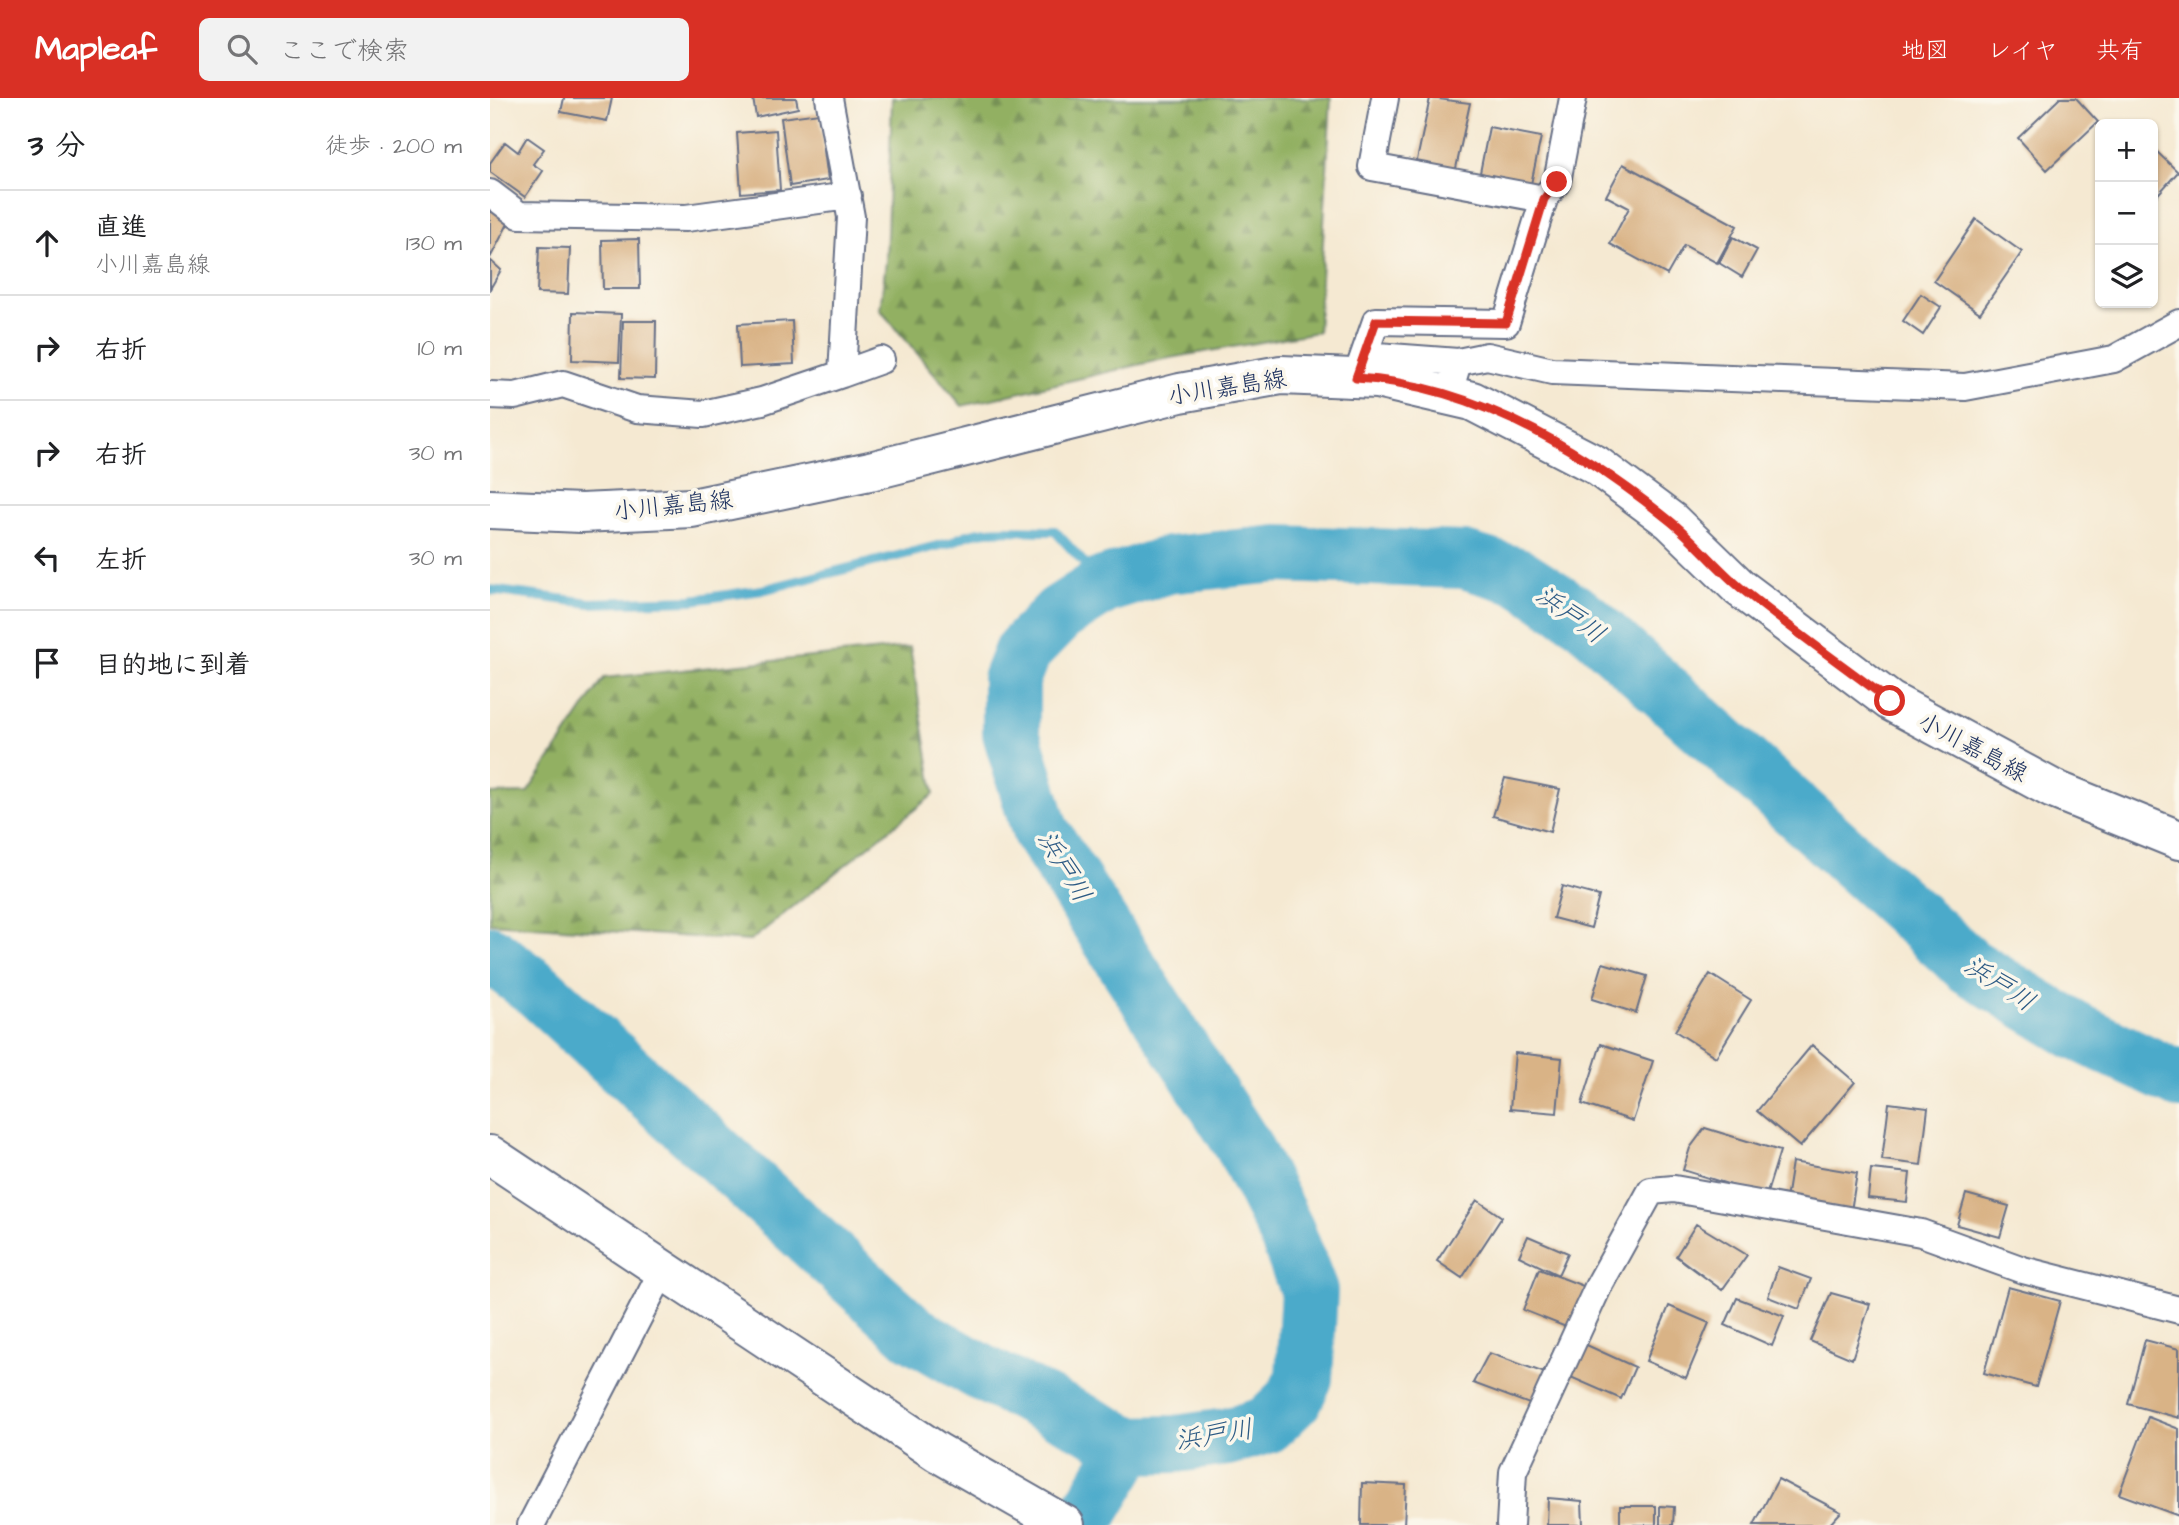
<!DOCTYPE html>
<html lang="ja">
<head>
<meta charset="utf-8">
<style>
	:root { --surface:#fff; --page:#f2f2f2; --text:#202124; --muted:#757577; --line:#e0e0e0; --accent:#d93025 }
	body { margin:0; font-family:"Architects Daughter","Klee One",sans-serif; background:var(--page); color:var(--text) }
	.controls { position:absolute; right:21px; top:21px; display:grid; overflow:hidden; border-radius:10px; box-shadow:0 2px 5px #0004 }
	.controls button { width:63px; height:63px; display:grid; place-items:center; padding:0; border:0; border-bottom:2px solid var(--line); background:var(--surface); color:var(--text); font:35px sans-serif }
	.stop { position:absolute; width:21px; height:21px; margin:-16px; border:5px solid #d93025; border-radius:50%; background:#fff }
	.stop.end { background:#d93025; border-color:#fff; box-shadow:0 2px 7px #0008 }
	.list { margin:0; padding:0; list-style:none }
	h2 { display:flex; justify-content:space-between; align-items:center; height:91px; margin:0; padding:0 28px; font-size:30px }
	h2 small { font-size:23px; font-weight:400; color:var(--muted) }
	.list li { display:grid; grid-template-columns:46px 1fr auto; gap:21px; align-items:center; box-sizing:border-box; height:105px; padding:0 28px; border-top:2px solid var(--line) }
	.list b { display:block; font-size:26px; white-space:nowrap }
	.list p { margin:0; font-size:23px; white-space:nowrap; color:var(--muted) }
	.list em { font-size:23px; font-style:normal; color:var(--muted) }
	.icon { flex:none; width:38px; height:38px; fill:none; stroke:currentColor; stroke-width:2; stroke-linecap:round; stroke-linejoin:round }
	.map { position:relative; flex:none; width:1689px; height:1427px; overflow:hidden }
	header { display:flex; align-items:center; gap:42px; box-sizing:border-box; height:98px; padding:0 35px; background:var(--accent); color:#fff }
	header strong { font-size:33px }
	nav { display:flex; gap:38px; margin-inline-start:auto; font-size:24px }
	.search { width:490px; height:63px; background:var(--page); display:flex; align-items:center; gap:18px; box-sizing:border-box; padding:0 24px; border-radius:10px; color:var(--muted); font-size:26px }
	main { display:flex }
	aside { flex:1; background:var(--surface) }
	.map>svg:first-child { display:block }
</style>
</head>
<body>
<header>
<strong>Mapleaf</strong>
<div class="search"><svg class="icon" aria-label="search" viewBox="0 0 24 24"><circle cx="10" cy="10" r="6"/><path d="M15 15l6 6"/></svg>ここで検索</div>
<nav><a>地図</a><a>レイヤ</a><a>共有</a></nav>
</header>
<main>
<aside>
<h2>3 分<small>徒歩 · 200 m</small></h2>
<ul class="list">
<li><svg class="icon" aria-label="ahead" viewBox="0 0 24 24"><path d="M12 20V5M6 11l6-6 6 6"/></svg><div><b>直進</b><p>小川嘉島線</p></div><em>130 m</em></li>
<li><svg class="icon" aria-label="right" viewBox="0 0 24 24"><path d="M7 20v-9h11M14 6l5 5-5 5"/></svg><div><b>右折</b></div><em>10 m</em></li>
<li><svg class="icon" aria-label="right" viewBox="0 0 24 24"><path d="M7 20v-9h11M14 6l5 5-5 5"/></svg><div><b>右折</b></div><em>30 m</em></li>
<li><svg class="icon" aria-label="left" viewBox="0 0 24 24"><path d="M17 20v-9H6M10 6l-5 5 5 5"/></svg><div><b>左折</b></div><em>30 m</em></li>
<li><svg class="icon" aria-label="arrive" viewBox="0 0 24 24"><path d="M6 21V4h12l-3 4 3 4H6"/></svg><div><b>目的地に到着</b></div></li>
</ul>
</aside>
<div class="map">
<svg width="1689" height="1427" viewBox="0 0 1689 1427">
	<defs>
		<pattern id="forest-firs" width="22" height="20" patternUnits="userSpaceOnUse" patternTransform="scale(1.75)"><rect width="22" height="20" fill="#92b062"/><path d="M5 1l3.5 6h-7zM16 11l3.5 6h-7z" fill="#769054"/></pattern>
	</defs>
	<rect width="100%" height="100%" fill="#fbf7ec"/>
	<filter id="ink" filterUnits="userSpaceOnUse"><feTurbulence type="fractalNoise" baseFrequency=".0143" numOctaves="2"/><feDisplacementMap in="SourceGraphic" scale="14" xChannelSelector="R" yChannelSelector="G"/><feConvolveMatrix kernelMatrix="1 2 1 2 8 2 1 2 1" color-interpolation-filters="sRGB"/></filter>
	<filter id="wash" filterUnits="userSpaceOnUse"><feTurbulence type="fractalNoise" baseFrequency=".00686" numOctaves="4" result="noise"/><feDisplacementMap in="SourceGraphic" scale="28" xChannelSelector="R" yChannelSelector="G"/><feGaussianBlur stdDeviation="1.57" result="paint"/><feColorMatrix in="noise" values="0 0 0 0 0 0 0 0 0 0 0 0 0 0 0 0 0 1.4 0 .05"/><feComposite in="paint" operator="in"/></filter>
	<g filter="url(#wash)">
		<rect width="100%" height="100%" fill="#f5e9d2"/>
		<path fill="url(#forest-firs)" stroke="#567060" stroke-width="2" d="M402 0H841L828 234 669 262 472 308 390 212 396 163Z
			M420 549 444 696 260 843 0 825V696L37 695 114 580Z"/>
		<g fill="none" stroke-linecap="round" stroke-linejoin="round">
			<path stroke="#4baaca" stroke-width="10" d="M0 492 100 505 202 502 272 492 463 444C487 426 536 434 565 433L614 487"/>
			<path stroke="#4baaca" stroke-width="58" d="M0 856 48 892 423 1235 492 1275 640 1347 686 1346 737 1339 777 1327 804 1301 814 1280 819 1193 796 1133 754 1049 550 732 521 635V582L532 554 569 516 614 487 678 467 787 456 974 462 1028 478 1094 521 1479 868 1584 932 1689 982
				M592 1427 640 1347"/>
		</g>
		<g id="blocks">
			<path fill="#d9b386" d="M74 0H122L117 23 71 14Z
				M263 0H306L308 10 266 19Z
				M940 0 980 5 965 75 926 67Z
				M1570 0H1586L1608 24 1557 72 1528 40Z
				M329 15 338 82 300 88 291 20Z
				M999 29 1051 39 1041 86 990 75Z
				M286 32 290 92 251 95 247 35Z
				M37 39 54 51 43 66 53 73 35 99 0 74V65L15 44 28 54Z
				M1663 50 1688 74 1663 102Z
				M1133 66 1247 128 1227 165 1194 147 1177 177 1120 146 1139 110 1116 98Z
				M0 108 21 120 0 160Z
				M1486 121 1532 154 1490 215 1444 183Z
				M1243 139 1267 152 1252 179 1229 165Z
				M149 141 150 191H113L112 142Z
				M49 149 80 150 78 196 47 195Z
				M0 162 11 172 0 191Z
				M1431 196 1451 209 1433 237 1413 223Z
				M83 214 131 216 129 264 82 262Z
				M133 223H166L165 281 131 280Z
				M302 223 304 266 250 269 248 226Z
				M1015 680 1070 691 1060 734 1003 718Z
				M1072 788 1109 798 1101 830 1063 820Z
				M1113 865 1157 878 1146 915 1102 901Z
				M1220 876 1261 902 1226 959 1185 933Z
				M1111 946 1163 963 1143 1023 1092 1006Z
				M1322 947 1365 984 1310 1049 1267 1013Z
				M1025 955 1072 960 1067 1015 1020 1011Z
				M1399 1005 1438 1010 1431 1067 1392 1062Z
				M1215 1030 1290 1053 1276 1098 1193 1072 1200 1050Z
				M1302 1064 1367 1075 1361 1113 1296 1102Z
				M1381 1071 1420 1075 1417 1104 1378 1100Z
				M1476 1096 1519 1108 1510 1139 1467 1127Z
				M987 1102 1012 1119 972 1180 947 1163Z
				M1206 1126 1257 1157 1232 1192 1186 1158Z
				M1038 1138 1078 1155 1068 1177 1029 1158Z
				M1288 1169 1321 1181 1309 1211 1278 1199Z
				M1049 1171 1096 1189 1081 1231 1033 1212Z
				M1518 1189 1570 1203 1546 1289 1494 1275Z
				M1341 1195 1380 1206 1362 1261 1320 1243Z
				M1247 1200 1294 1218 1282 1248 1235 1227Z
				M1179 1208 1219 1225 1196 1280 1156 1263Z
				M1655 1242 1689 1251V1320L1638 1306Z
				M1090 1244 1145 1269 1131 1301 1076 1277Z
				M999 1255 1055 1275 1042 1307 983 1285Z
				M1658 1319 1689 1331V1418L1629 1396Z
				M1288 1381 1351 1414 1339 1427H1264Z
				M872 1385 916 1387 914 1427H871Z
				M1058 1400 1092 1403 1093 1427H1057Z
				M1130 1408H1166V1427H1130Z
				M1170 1408 1184 1409 1183 1427H1170Z"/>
		</g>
	</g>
	<g filter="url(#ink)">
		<use href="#blocks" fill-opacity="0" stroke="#677087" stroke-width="2"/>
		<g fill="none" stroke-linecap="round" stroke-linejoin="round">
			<g stroke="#677087" stroke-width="30">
				<path id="street" d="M895 0 882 69 1054 101
					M0 95 29 117 196 120 358 98
					M874 257 968 264
					M352 276 391 262
					M866 280 886 223 1016 225 1054 101 1067 84 1083 0
					M0 297 25 298 73 286 147 311 213 316 272 303 352 276 361 119 339 0
					M958 298 968 264 997 258 1062 273 1475 289 1624 261 1689 225
					M41 1427 173 1172
					M1020 1427 1023 1374 1108 1189 1161 1093 1184 1091 1431 1135 1533 1172 1689 1212"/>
			</g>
			<g stroke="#677087" stroke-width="42">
				<path id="secondary" d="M0 1057 447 1354 575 1427"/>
			</g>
			<g stroke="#677087" stroke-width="42">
				<path id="primary" d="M0 411 91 415 202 410 380 373 690 295 791 277 887 281 982 303 1106 367 1181 423 1250 490 1400 603 1563 691 1689 742"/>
			</g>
			<use href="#street" stroke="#fff" stroke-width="26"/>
			<use href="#secondary" stroke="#fff" stroke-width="38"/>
			<use href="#primary" stroke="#fff" stroke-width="38"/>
		</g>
	</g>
	<g fill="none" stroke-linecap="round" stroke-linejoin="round" filter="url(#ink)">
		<path stroke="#d93025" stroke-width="9" d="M1067 84 1054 101 1016 225 886 223 866 280C981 286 1091 351 1179 422 1206 443 1226 470 1252 491 1300 530 1351 566 1400 603"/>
	</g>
	<g text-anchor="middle" stroke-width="7" stroke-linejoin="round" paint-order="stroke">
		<g font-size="24" fill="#1b2f5e" stroke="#fbf7ec">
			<text transform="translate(737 289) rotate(-9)" y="8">小川嘉島線</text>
			<text transform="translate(183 407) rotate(-6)" y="8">小川嘉島線</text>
			<text transform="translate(1483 649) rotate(28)" y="8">小川嘉島線</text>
		</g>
		<g font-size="26" font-style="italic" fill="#2c5a84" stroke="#fbf7ec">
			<text transform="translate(1081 516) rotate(36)" y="9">浜戸川</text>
			<text transform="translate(575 768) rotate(59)" y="9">浜戸川</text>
			<text transform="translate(1510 885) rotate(33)" y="9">浜戸川</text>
			<text transform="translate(724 1336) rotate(-9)" y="9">浜戸川</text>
		</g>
	</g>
</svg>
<div class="controls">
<button>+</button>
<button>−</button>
<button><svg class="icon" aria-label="layers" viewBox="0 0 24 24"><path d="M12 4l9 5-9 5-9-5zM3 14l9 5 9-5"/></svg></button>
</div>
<div class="stop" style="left:1400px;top:603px"></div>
<div class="stop end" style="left:1067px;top:84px"></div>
</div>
</main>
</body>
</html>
